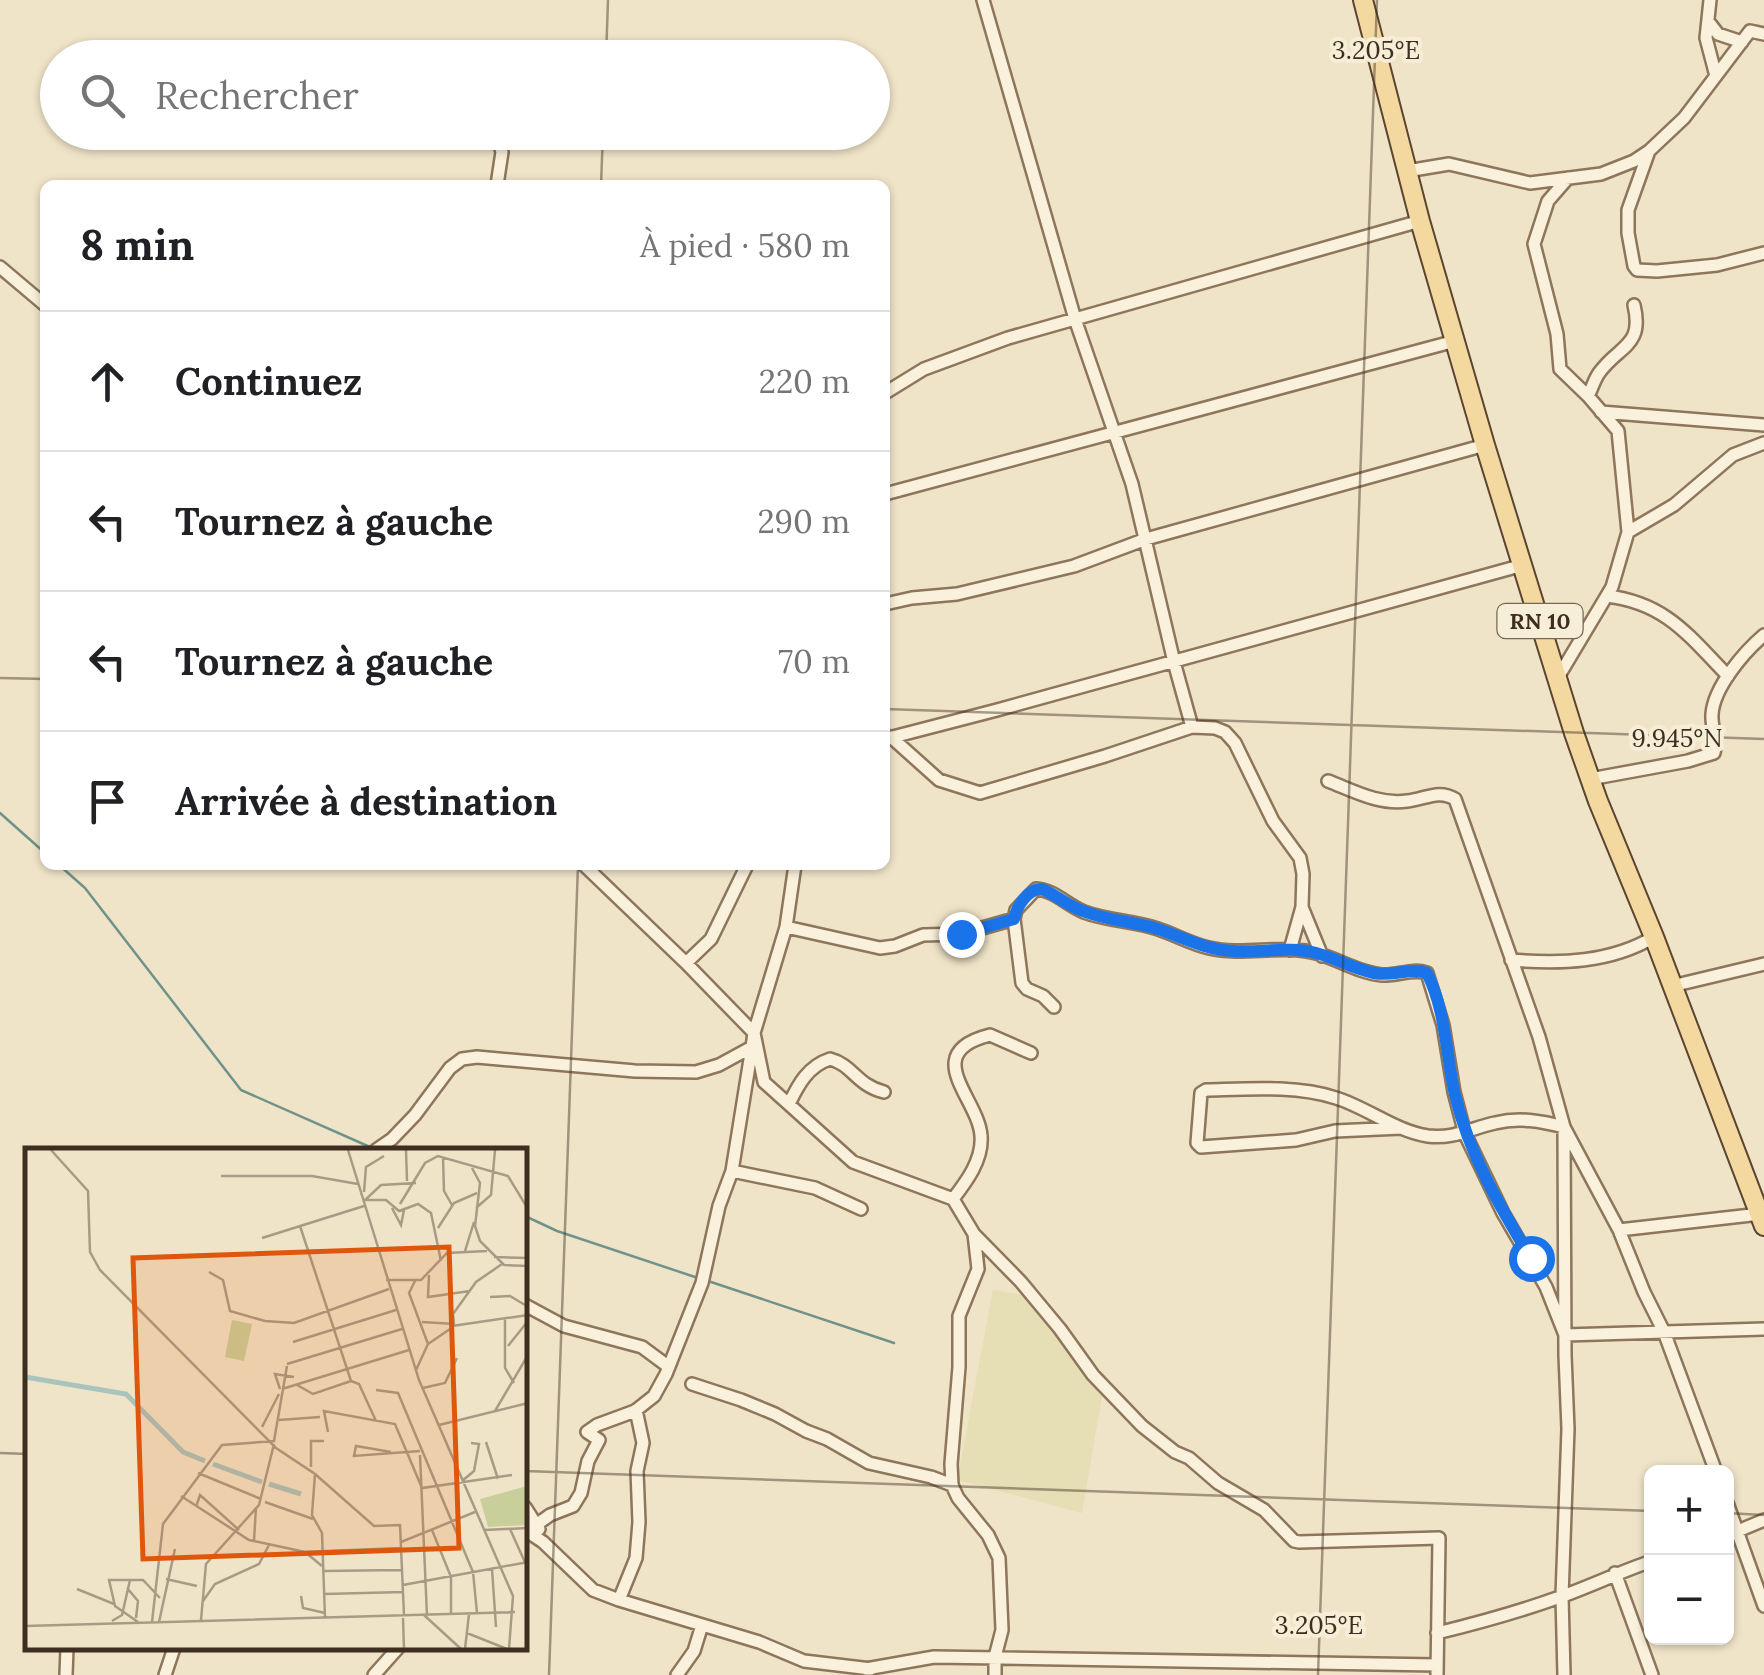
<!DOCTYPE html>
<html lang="fr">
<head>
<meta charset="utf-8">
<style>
	:root { --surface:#fff; --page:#f6f6f6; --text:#202124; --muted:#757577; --line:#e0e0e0 }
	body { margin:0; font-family:Lora,serif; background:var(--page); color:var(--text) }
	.controls { position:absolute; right:30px; bottom:30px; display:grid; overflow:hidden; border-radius:15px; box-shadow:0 2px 8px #0004 }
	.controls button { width:90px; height:90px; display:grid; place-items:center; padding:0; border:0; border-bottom:2px solid var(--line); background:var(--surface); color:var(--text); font:50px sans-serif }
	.stop { position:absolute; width:30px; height:30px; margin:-22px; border:8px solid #1a73e8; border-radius:50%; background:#fff }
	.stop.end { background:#1a73e8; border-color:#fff; box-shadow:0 2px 10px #0008 }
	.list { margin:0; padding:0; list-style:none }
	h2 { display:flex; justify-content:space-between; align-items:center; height:130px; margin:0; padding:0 40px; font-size:42px }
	h2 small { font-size:32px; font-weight:400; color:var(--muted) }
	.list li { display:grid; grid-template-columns:65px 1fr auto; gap:30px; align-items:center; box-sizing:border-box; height:140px; padding:0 40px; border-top:2px solid var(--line) }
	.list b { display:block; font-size:38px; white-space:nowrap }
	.list em { font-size:32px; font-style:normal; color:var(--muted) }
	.icon { flex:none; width:55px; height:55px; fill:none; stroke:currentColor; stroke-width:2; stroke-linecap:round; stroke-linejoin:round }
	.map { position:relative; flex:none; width:1764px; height:1675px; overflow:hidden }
	.search { position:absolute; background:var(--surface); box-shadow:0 2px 8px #0004; left:40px; top:40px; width:850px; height:110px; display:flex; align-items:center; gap:25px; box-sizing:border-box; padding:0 35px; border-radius:55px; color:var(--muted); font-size:38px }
	.panel { position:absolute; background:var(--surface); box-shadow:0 2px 8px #0004; left:40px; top:180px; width:850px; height:690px; border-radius:15px }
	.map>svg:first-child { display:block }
</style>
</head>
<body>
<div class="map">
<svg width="1764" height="1675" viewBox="0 0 1764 1675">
	<rect width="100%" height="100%" fill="#f0e4c8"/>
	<path fill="#e6deb5" d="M993 1290 1030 1296 1103 1391 1082 1513 957 1480Z"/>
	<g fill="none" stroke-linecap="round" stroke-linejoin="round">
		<path stroke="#6f938a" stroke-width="2.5" d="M0 813 45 853
			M59 865 85 888 241 1090 370 1147
			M525 1216 557 1231 698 1278
			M705 1280 894 1343"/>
		<g stroke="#8d765c" stroke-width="16">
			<path id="minor" d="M983 0 1075 319 1132 484 1174 662 1192 727
				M1710 0 1706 38 1716 76
				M1708 21 1718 34 1742 42
				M492 132 497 135 502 152 497 185
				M1649 151 1628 210V233L1634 266 1637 270 1657 271 1717 265 1764 253
				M1407 171 1449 164 1530 183 1601 174 1634 161 1649 151 1684 118 1750 31 1764 34
				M0 267 45 305
				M885 393 924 369 1008 338 1420 221
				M1588 396C1592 389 1594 380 1599 373 1619 345 1644 347 1634 305
				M1601 412 1764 425
				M885 494 1455 341
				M1628 532 1674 505 1733 455 1764 443
				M1607 596C1666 603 1689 636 1728 676
				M885 604 912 598 957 594 1074 566 1146 539 1485 445
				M1557 679 1612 587 1628 532 1618 431 1588 396 1560 369 1557 334 1534 244 1548 201 1568 178
				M891 737 939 780 980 793 1105 756 1192 727 1215 728 1225 732 1235 743 1273 821 1300 858 1303 874 1302 907 1322 956
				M885 739 997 710 1523 565
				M1590 779 1688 761 1714 753C1718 740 1711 728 1712 714 1714 687 1744 652 1764 635
				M1328 781C1354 791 1379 805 1407 801 1425 799 1439 789 1455 799L1539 1037 1564 1127 1619 1230 1644 1292 1664 1332 1716 1472
				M584 865 686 963 754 1033 764 1082 853 1162 953 1199 974 1234 978 1269 959 1316V1367L951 1464 952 1485 958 1498 988 1535 999 1558 1002 1630 995 1657V1675
				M786 927 880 948 895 946 923 935 961 934 1014 919
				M1290 950 1302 907
				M1511 960C1560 964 1610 963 1654 937
				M686 963 711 939 747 865
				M1672 986 1764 964
				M1054 1007 1043 996 1027 989 1022 983 1014 919 1016 910 1036 889C1054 890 1067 905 1084 912 1108 921 1135 921 1158 929 1176 935 1191 944 1209 948 1244 956 1281 944 1316 953 1338 959 1359 973 1382 975 1398 976 1412 968 1427 973L1443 1025 1454 1092 1465 1134 1503 1213 1546 1287 1565 1335 1764 1329
				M789 1104C798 1085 808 1066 830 1059 853 1065 856 1085 884 1092
				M1401 1128 1335 1131 1296 1140 1201 1147 1197 1143 1201 1093 1206 1090C1247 1089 1296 1085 1336 1098 1368 1108 1395 1131 1428 1136 1455 1139 1471 1128 1495 1123 1519 1117 1541 1121 1564 1127
				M1564 1129 1565 1355 1568 1429 1562 1596 1564 1675
				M376 1150 392 1139 415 1115 450 1068 462 1059 477 1057 635 1071 696 1072 719 1065 752 1047 754 1033 786 927 795 865
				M732 1171 815 1188 861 1209
				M953 1199C966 1182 983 1160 981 1136 979 1099 918 1053 990 1035L1031 1053
				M1619 1230 1760 1214
				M974 1234 1021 1282 1060 1329 1093 1375 1142 1426 1175 1452 1189 1458 1218 1483 1264 1510 1294 1541 1299 1542 1439 1538 1437 1675
				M525 1305 564 1326 642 1347 669 1367
				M692 1384 741 1400 775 1414 806 1431 827 1439 869 1463 931 1477 952 1485
				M1726 1500 1764 1606
				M525 1507 539 1529
				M525 1530 543 1542 593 1590 619 1600 759 1642 804 1661 871 1669
				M525 1533 550 1515 573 1506 581 1493 588 1461 599 1440 587 1432 597 1425 635 1411 654 1396 666 1374 702 1283 719 1206 732 1171 752 1047
				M1726 1536 1764 1520
				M1615 1573 1652 1675
				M619 1600 636 1558 639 1522 637 1471 643 1443 636 1410
				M1437 1633C1478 1623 1518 1612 1557 1598 1589 1587 1619 1572 1652 1561
				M866 1669 934 1657 1437 1665
				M66 1675 67 1648
				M165 1675 174 1648
				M374 1675 398 1648
				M677 1675 694 1651 702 1625"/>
		</g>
		<g stroke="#5b4430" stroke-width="22">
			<path id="primary" d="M1363 0 1420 221 1485 445 1574 733 1598 801 1654 937 1764 1226"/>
		</g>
		<use href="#minor" stroke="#faf1dc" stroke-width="11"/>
		<use href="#primary" stroke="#f3d9a0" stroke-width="18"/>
	</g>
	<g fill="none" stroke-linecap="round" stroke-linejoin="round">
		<path stroke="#1a73e8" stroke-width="12" d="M961 934 1014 919C1017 906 1028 888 1042 889 1056 895 1068 906 1083 911 1108 921 1133 921 1158 929 1180 936 1199 947 1223 950 1253 955 1285 945 1316 953 1335 958 1354 969 1374 973 1392 977 1410 967 1427 973 1446 1010 1446 1056 1455 1095 1469 1154 1500 1207 1531 1258"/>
	</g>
	<path fill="none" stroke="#3d2e20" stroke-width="2.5" stroke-opacity="0.45" d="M606 58 608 0M601 185 603 132M0 678 45 679M885 709 1764 739M0 1453 28 1454M525 1471 1652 1511M1726 1513 1764 1515M549 1675 578 865M1318 1675 1377 0"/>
	<g text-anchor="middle" stroke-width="8" stroke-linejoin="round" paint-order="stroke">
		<rect fill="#f7eed8" stroke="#756857" stroke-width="2.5" x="1497.5" y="604" width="85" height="34" rx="8"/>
		<g font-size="22" font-weight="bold" fill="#3d2e20">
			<text x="1540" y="629">RN 10</text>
		</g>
	</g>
	<g transform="translate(25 1148)">
		<rect width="502" height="502" fill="#f0e4c8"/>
		<path d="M207 172 227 176 219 213 200 209ZM502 338V377L463 379 455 351Z" fill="#c9cf9b"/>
		<path fill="none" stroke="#a9c4bc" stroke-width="5" d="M0 229 101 246 158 304 180 313M188 316 237 334M244 336 276 346"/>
		<path fill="none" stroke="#a89b85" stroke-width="2.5" d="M26 2 63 43 65 104 75 122 251 300 290 326 287 367 297 385 300 469M323 2 394 232 488 448 484 501M381 2 382 33M418 9 419 43 427 57M447 20 455 35 450 78 455 93 479 117 503 118M196 28H287L333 36M339 44 341 19 359 8M342 52H361L374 63 393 56 406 65 416 113M338 54 356 37 391 35M375 56 400 15 413 8 483 28 503 61M367 60 376 77 379 62M451 60 466 47 470 2M275 78 326 233 334 236 351 273M413 80 429 55 452 45M237 90 339 58M440 103 449 74M469 109 503 110M184 124 198 132 205 163 240 173 269 175 364 141M404 127 403 149 445 143M361 132H396L422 105 462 103M390 133 384 145 403 196 391 222M465 149 485 148 500 157M480 170V220L489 235M397 174 429 176 428 166 451 134 477 116M427 178 503 167M268 194 371 162M403 196 428 179M483 198 503 173M262 216 377 181M272 237 288 246 326 233M398 240 420 235 432 210M255 241 250 226 269 229M257 241 384 202M351 242 373 245 448 424 452 465M470 263 503 207M254 272 295 269M414 277 503 255M237 279 254 246M303 284 299 263 370 276 397 340 487 327M461 294 473 331M366 304 331 298 329 308 395 303M395 307 402 468M286 319V293H299M173 325 236 351M290 326 349 378 375 377 379 467M437 333 449 323 454 296 446 295M156 348 224 392 280 404 297 418M240 354 288 371M171 359 175 347 214 382M485 381 503 421M407 382 426 429V466M459 382 503 380M229 393 231 359M376 394 450 364M276 404 376 400M467 421 471 479M298 423 376 422M141 431 172 438M378 437 503 414M102 440 113 453 111 470M52 441 89 456M299 446 378 444M276 448 278 460 300 465M178 453 190 436 234 416 244 397M399 467 436 501M378 470 379 501M176 472 181 416 234 357 249 296M87 473 97 467 105 432M113 474 90 458 84 432H118L135 450M127 474 138 376 197 297 249 293 262 218M134 474 150 401M0 478 490 464M442 485 482 501M440 501 444 466"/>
		<path fill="#df570d" fill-opacity="0.15" stroke="#df570d" stroke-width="5" d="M424 99 434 400 118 411 108 110Z"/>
		<rect width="502" height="502" fill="none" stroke="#3d2e20" stroke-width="5"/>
	</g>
	<g font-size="25" text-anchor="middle" fill="#3d2e20" stroke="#f7eed8" stroke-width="8" stroke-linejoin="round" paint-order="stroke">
		<text x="1376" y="59">3.205°E</text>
		<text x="1677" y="747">9.945°N</text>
		<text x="1319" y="1634">3.205°E</text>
	</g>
</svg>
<div class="controls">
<button>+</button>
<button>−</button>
</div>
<div class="stop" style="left:1531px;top:1258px"></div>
<div class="stop end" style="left:961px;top:934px"></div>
<div class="search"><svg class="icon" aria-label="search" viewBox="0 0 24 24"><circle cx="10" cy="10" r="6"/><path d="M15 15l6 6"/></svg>Rechercher</div>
<section class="panel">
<h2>8 min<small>À pied · 580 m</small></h2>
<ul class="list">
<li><svg class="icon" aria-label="ahead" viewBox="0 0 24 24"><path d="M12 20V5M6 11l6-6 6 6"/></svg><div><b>Continuez</b></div><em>220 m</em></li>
<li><svg class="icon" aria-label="left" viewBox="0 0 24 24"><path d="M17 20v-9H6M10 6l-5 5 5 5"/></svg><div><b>Tournez à gauche</b></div><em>290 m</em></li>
<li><svg class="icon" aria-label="left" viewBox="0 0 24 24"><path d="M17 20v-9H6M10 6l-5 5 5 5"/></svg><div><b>Tournez à gauche</b></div><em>70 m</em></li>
<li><svg class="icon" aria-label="arrive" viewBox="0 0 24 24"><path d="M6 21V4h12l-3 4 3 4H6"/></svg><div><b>Arrivée à destination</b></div></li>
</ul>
</section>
</div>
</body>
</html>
